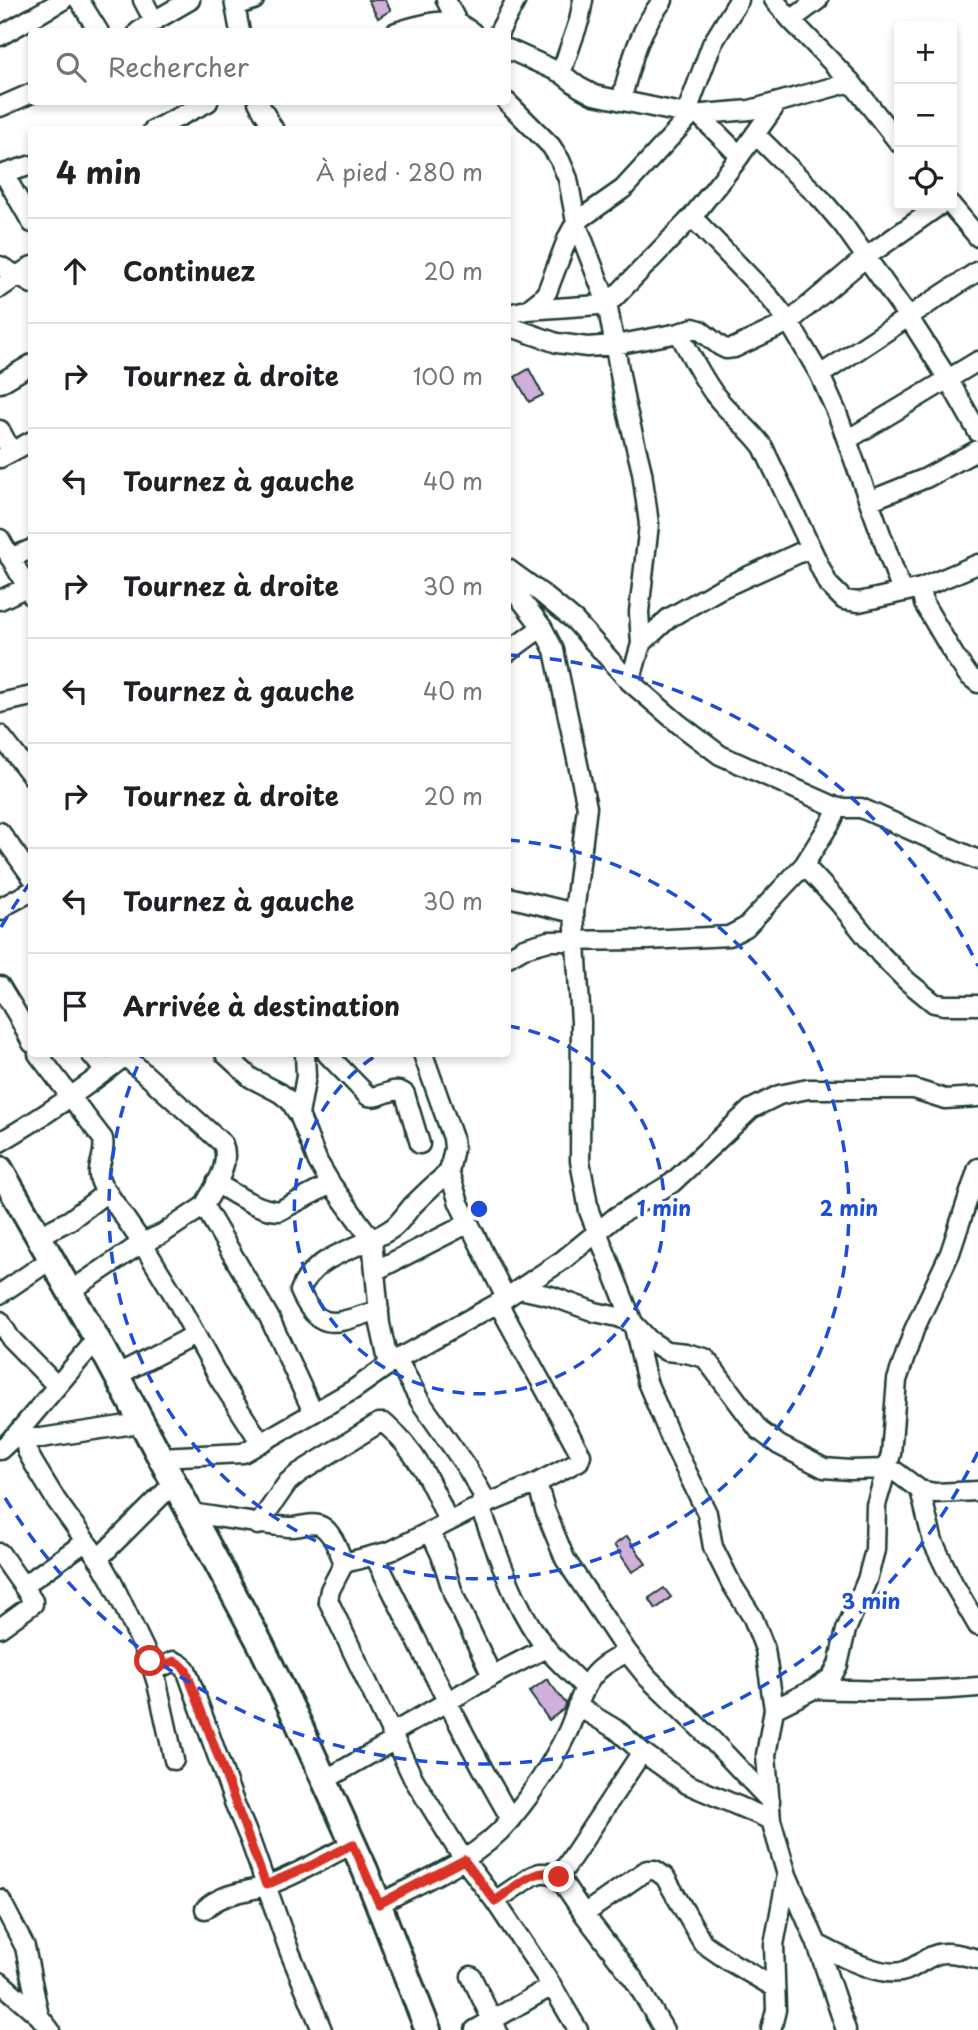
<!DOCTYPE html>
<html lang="fr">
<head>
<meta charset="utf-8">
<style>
	:root { --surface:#fff; --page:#f6f6f6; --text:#202124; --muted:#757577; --line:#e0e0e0 }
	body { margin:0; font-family:"Playpen Sans",sans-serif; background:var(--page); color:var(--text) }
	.controls { position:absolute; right:21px; top:21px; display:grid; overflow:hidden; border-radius:7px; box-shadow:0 4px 10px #0003 }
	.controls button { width:63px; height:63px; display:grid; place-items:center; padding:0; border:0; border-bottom:2px solid var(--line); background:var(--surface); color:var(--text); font:35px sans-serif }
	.stop { position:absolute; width:21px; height:21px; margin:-16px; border:5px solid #d93025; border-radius:50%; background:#fff }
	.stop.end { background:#d93025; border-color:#fff; box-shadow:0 2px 7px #0008 }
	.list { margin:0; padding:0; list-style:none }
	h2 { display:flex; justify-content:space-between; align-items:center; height:91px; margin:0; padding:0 28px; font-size:30px }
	h2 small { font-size:23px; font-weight:400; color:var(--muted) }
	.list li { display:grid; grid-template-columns:46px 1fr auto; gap:21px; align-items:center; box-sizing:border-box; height:105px; padding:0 28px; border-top:2px solid var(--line) }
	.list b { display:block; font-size:26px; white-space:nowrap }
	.list em { font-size:23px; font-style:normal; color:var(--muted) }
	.icon { flex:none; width:38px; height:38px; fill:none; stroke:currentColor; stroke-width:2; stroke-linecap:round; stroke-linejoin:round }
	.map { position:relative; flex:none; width:978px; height:2030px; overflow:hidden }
	.search { position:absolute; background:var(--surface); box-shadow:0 4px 10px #0003; left:28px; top:28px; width:483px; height:77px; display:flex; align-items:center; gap:18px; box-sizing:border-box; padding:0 24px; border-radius:7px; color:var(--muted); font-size:26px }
	.panel { position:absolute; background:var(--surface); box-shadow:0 4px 10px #0003; left:28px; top:126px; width:483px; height:931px; border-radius:7px }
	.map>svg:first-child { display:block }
</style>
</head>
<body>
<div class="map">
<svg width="978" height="2030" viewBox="0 0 978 2030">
	<rect width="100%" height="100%" fill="#fff"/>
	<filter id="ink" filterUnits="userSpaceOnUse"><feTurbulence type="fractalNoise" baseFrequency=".0143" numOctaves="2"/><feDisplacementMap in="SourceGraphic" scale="14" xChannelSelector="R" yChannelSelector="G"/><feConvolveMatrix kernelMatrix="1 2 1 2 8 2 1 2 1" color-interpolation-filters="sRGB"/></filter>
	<g filter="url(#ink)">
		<path fill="#d0afdb" stroke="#1f3d34" stroke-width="2" d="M368 0H385L391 10 378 18Z
			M529 369 543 395 529 402 515 377Z
			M627 1536 646 1564 632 1572 614 1545Z
			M664 1588 671 1597 656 1609 649 1598Z
			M547 1679 566 1704 564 1709 549 1720 529 1692Z"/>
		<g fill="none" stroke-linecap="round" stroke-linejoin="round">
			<g stroke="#1f3d34" stroke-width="23">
				<path id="street" d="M79 0 99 32
					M143 0 154 21 190 0
					M234 0 240 32
					M446 0 462 32
					M774 0 791 20 851 82
					M235 6 254 0
					M791 20 818 0
					M138 32 154 21
					M396 32C412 27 441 18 457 23 462 25 467 29 472 32
					M499 32 516 0
					M0 36 63 0
					M508 49 561 73 579 87 594 95 691 115 750 110 851 82 899 143
					M561 73 579 21 583 0
					M621 101C631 63 638 31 663 0
					M258 102 274 130
					M507 102 551 146 560 160 568 179 576 222 607 303 625 402 642 472 649 524 639 612 641 644
					M0 107 32 93
					M686 114 712 44 739 0
					M699 115 740 156
					M153 130 208 102
					M755 134 822 200 844 226 909 318 948 379 978 432
					M4 174 32 223
					M0 175 32 165
					M951 205 978 237
					M692 217 770 298 789 322 820 375 978 271
					M0 266 32 284
					M0 288 32 266
					M527 310 541 299 547 292 568 237 576 222 623 189 691 115
					M508 314 527 310 599 305 607 303 614 298 692 217 734 164 778 102
					M508 326 557 343 587 347 615 345 679 333 693 328 700 330 720 346 726 349 734 348 789 322 866 257 940 205
					M679 333C690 354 701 376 715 395 729 414 749 427 763 447L828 584 844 600 859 602 921 588 924 604 954 655 968 675 978 683
					M820 375 837 413 902 592
					M0 383 32 364
					M0 430 11 451
					M847 440 978 361
					M0 458 32 441
					M869 501 926 478 978 450
					M0 539 27 587
					M10 558 32 549
					M508 569 541 593 575 621 630 682 679 724 720 755 838 808H861L978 860
					M508 583 542 627 554 650 587 807 574 913 581 1022 580 1161 589 1211 633 1323 647 1382 675 1448 707 1513 713 1547 731 1583 753 1618 765 1649 774 1709 766 1755 771 1820 787 1875 817 1944 846 2030
					M921 588 978 564
					M0 600 27 587 32 596
					M508 652 542 627
					M630 682 641 644 669 618 720 589 810 548
					M0 703 32 696
					M0 735 32 776
					M838 808 831 822 804 865 840 904 881 955 907 981 934 1003 944 1005H978
					M0 832 32 877
					M508 897 574 913
					M0 911 6 905 32 891
					M508 957 524 948 549 941 648 940 729 936 746 927 804 865
					M0 986 17 1014 32 1043
					M38 1054 103 1139C107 1162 89 1170 107 1192
					M91 1054 105 1071
					M225 1054 251 1078 280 1093 290 1101 299 1115 318 1162 331 1184 372 1240 380 1324 389 1365
					M327 1054 368 1096C381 1100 394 1084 405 1094L420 1144
					M423 1054 453 1138 454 1148 449 1172
					M125 1056 223 1144C231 1166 214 1187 204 1206
					M299 1115 306 1076 305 1054
					M0 1142C45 1116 87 1086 128 1054
					M216 1183C235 1194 257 1210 279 1211L331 1184
					M37 1237 70 1220 107 1192 142 1243 175 1297 220 1380 261 1443
					M375 1271 469 1223
					M520 1289 551 1296 595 1312 618 1317 633 1323 649 1340 666 1351 686 1353 705 1358 759 1430 779 1445 824 1468 850 1470 887 1469 896 1472 920 1490 935 1493 978 1491
					M69 1292 142 1243 162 1234 204 1206 269 1317 313 1412
					M0 1294 50 1260
					M379 1310C340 1321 320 1337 300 1291 314 1252 365 1249 394 1227 401 1221 406 1213 412 1206 424 1194 435 1183 449 1172L459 1203 506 1298
					M0 1321 10 1338 57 1386
					M397 1359 420 1401 467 1468 483 1495 480 1507C499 1556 514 1608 547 1649 559 1663 573 1675 585 1688
					M116 1376 195 1335
					M13 1437 41 1438 141 1423
					M24 1437 27 1451 34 1464 56 1500 100 1561 112 1582 150 1661 157 1683 174 1760
					M0 1450 14 1437 97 1339
					M159 1457 243 1453 353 1390 397 1359 498 1303 563 1260 617 1216 672 1183 751 1109 779 1095 808 1089H914L945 1099 978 1097
					M537 1483 545 1510 565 1559 627 1652 648 1678 712 1740 770 1801
					M920 1490 933 1542 953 1583 978 1626
					M191 1513C224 1518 256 1524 289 1527 299 1528 312 1521 321 1526 332 1531 339 1552 344 1563L330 1590 328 1600 413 1778 464 1860 495 1901 552 1986 578 2030
					M258 1525 288 1482 299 1473 379 1423H384C415 1449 433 1485 448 1522
					M430 1531 441 1555 454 1596 492 1676
					M0 1553 23 1586 85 1542
					M374 1555C419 1644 461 1733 511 1819
					M98 1559 174 1483
					M344 1563 391 1551 470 1511 537 1483 579 1461 581 1455 498 1303
					M0 1628 33 1604V1601L23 1586
					M153 1671 174 1661 180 1664 186 1669 234 1802 250 1840 289 1950 322 2030
					M814 1689C868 1691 924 1692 978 1687
					M577 1706 617 1730 642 1752 687 1784 771 1820
					M774 1709 814 1689 831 1678 838 1665 846 1630 867 1580 875 1550 876 1505 891 1454 897 1380 914 1330 950 1253 978 1168
					M392 1733 503 1670 546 1648
					M325 1780 395 1740
					M559 1877 642 1752
					M0 1899 25 1947 39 2016
					M495 1901 532 1876 540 1873H548L559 1877 584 1914 635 1981 664 2030
					M379 1904C424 1880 476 1861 509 1821 532 1794 553 1762 568 1731 576 1713 580 1693 592 1677 601 1665 615 1659 627 1652
					M205 1909C222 1893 243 1893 265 1886 295 1876 324 1858 353 1844
					M584 1914 647 1870H655L665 1877 703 1943 732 1963 774 1987
					M817 1944C838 1955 882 1979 905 1971 919 1966 930 1953 945 1953 955 1952 968 1957 978 1959
					M471 1976 497 2030
					M0 1982 39 2016 50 2030
					M475 2030 552 1986
					M771 2030 776 2010 774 1945 787 1875"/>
			</g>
			<g stroke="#1f3d34" stroke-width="30">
				<path id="secondary" d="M0 1169 97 1339 261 1645 298 1722 365 1870 428 2030"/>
			</g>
			<use href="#street" stroke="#fff" stroke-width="18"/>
			<use href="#secondary" stroke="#fff" stroke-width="24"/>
		</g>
	</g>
	<g fill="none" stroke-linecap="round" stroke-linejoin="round" filter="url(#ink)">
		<path stroke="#d93025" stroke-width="9" d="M150 1661 153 1671 174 1661 180 1664 186 1670 266 1885 312 1865 353 1844 379 1904 464 1860 495 1901C507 1893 529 1873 543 1873 549 1872 554 1875 559 1877"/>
	</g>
	<g fill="none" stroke="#1d4ed8" stroke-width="3.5" stroke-dasharray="12 9">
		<path d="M508 1026A185 185 0 1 1 378 1054"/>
		<path d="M508 840A370 370 0 1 1 142 1056"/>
		<path d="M978 1452A555 555 0 0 1 1 1491M1 927A555 555 0 0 1 30 883M508 655A555 555 0 0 1 978 966"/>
	</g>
	<circle cx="479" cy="1209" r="10" fill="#1d4ed8" stroke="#fff" stroke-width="3.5"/>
	<g font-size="21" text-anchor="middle" font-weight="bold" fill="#1d4ed8" stroke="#fff" stroke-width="7" stroke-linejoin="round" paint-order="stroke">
		<text x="664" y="1216">1 min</text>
		<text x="849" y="1216">2 min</text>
		<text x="871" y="1609">3 min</text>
	</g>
</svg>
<div class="controls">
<button>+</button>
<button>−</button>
<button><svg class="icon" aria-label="locate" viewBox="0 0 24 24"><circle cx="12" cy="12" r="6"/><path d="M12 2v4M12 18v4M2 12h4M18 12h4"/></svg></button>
</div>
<div class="stop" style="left:150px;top:1661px"></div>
<div class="stop end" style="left:559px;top:1877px"></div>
<div class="search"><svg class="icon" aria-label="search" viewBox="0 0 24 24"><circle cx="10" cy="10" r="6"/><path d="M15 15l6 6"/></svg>Rechercher</div>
<section class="panel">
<h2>4 min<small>À pied · 280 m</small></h2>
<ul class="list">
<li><svg class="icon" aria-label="ahead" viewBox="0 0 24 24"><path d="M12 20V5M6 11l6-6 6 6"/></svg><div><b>Continuez</b></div><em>20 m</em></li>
<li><svg class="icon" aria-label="right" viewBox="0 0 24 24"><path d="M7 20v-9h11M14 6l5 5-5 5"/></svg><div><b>Tournez à droite</b></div><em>100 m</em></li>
<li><svg class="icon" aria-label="left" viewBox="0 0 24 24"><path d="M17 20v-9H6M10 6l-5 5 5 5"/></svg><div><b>Tournez à gauche</b></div><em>40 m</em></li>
<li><svg class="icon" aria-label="right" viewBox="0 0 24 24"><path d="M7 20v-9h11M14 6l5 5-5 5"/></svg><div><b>Tournez à droite</b></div><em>30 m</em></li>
<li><svg class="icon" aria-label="left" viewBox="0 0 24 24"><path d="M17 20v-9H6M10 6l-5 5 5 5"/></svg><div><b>Tournez à gauche</b></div><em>40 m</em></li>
<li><svg class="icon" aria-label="right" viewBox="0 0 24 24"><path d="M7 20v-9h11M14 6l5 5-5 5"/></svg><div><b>Tournez à droite</b></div><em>20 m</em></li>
<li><svg class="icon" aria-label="left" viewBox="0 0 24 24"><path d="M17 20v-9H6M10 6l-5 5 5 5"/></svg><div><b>Tournez à gauche</b></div><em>30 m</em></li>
<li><svg class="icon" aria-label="arrive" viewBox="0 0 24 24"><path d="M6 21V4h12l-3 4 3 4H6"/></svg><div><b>Arrivée à destination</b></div></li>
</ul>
</section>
</div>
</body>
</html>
